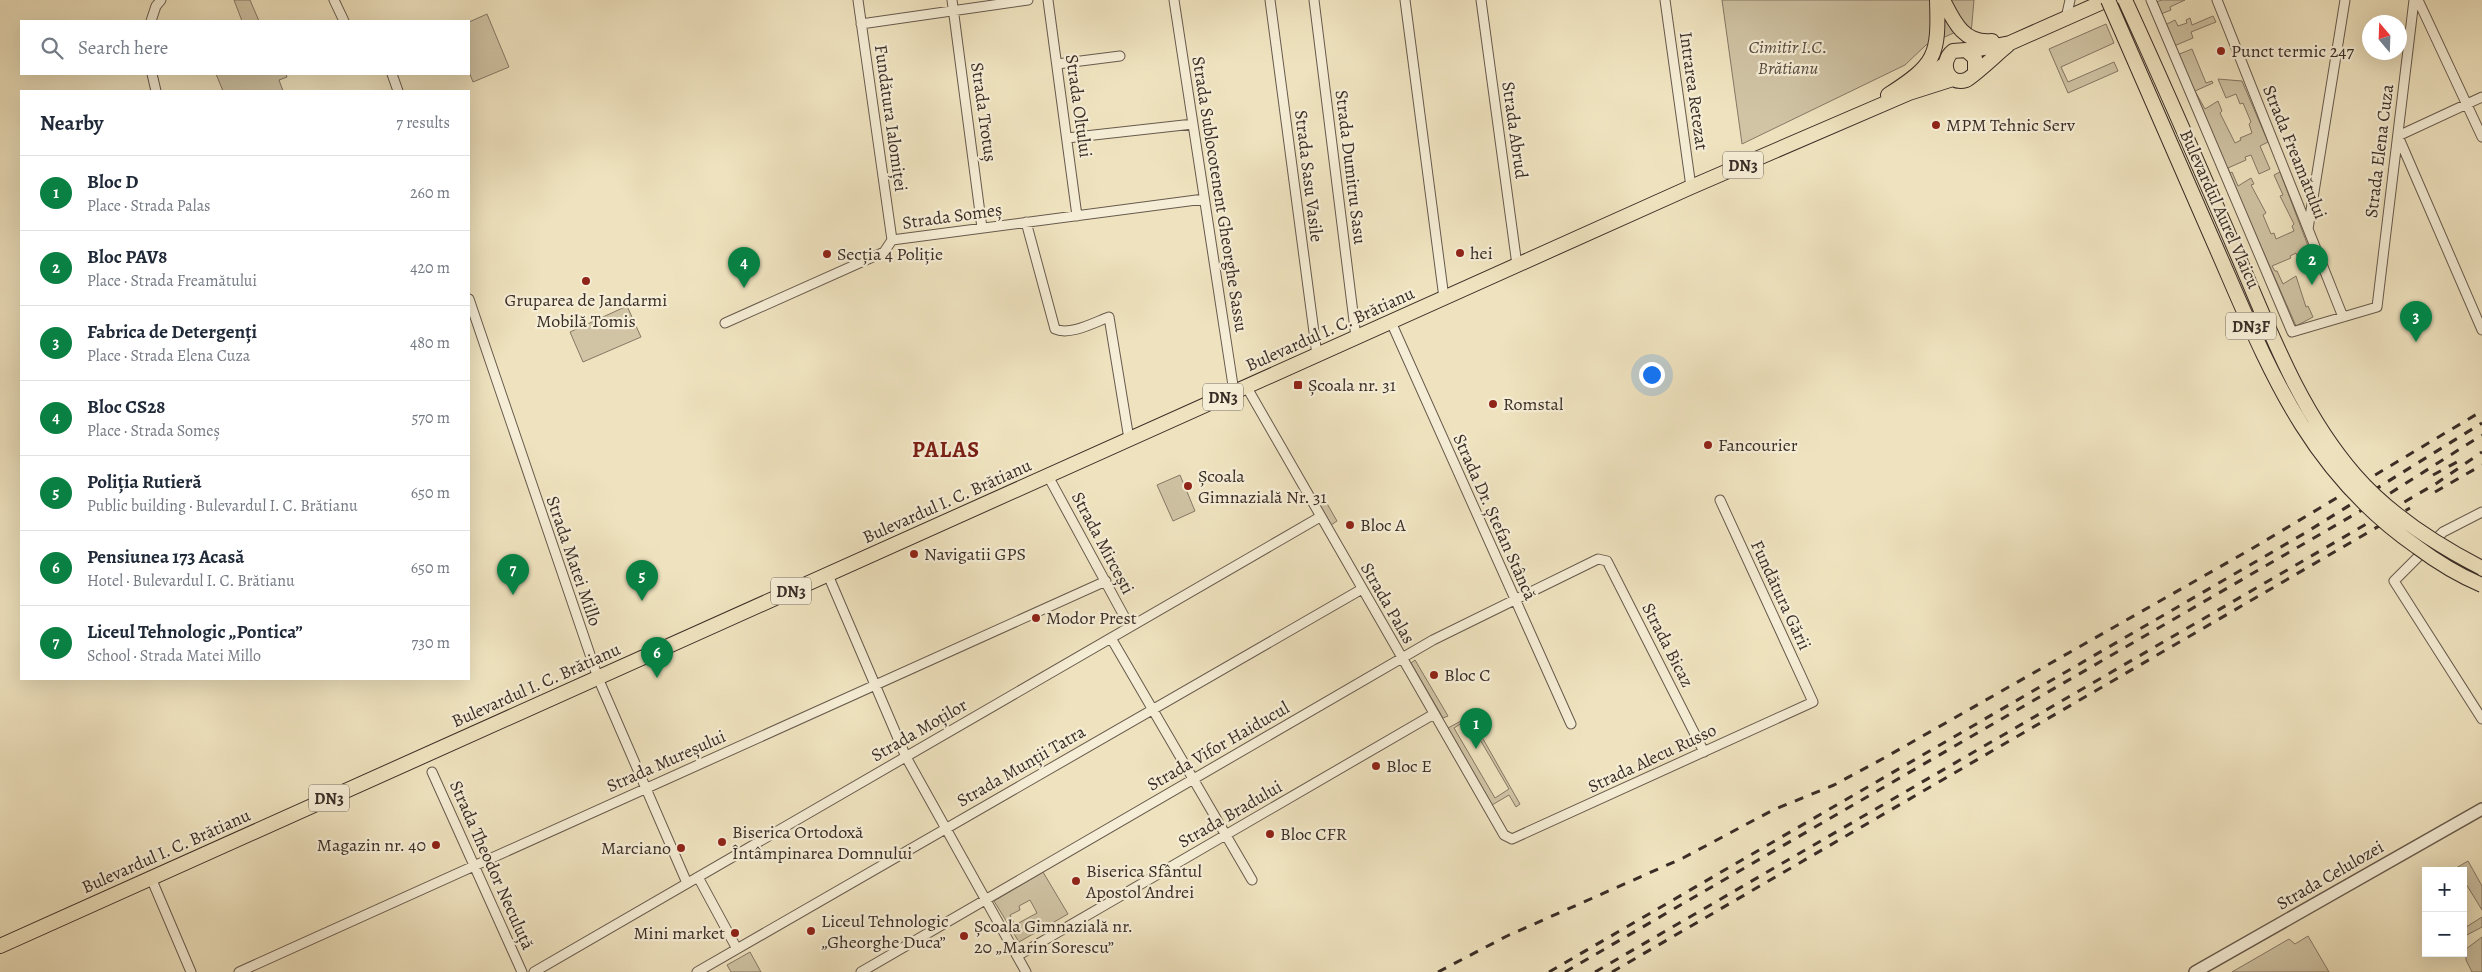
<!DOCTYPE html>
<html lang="en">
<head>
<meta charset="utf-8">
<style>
	:root { --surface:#fff; --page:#f2f2f3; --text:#1f2937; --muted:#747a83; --line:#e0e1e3; --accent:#0b8043 }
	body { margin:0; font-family:Alegreya,serif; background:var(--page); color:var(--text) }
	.controls { position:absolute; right:15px; bottom:15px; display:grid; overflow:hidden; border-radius:0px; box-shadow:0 5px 20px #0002 }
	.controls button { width:45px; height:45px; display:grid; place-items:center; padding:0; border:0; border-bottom:1px solid var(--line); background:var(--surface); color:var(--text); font:25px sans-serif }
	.compass { position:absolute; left:2362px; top:15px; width:45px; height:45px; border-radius:50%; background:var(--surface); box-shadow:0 5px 20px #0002; rotate:341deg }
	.you { position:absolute; left:1651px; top:374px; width:18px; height:18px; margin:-12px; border:4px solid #fff; border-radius:50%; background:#1a73e8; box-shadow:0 0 0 8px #1a73e833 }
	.badge { display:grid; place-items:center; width:32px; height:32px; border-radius:50%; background:var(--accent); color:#fff; font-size:16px; font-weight:700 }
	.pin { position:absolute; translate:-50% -41px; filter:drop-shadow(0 1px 2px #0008) }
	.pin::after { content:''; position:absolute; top:26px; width:18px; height:15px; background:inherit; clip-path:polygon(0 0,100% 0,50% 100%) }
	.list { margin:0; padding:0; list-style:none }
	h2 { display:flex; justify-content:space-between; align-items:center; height:65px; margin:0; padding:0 20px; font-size:21px }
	h2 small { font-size:16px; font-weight:400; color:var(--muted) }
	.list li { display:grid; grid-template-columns:32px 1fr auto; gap:15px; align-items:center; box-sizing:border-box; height:75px; padding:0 20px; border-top:1px solid var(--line) }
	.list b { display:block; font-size:19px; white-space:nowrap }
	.list p { margin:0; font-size:16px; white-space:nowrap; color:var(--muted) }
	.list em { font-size:16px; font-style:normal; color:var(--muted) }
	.icon { flex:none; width:28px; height:28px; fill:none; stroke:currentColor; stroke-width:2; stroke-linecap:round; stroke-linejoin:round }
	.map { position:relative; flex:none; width:2482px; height:972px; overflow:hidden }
	.search { position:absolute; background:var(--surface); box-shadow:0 5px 20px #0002; left:20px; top:20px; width:450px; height:55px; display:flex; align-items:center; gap:12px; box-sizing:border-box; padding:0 18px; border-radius:0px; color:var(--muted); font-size:19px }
	.panel { position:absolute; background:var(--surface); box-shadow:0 5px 20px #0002; left:20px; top:90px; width:450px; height:590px; border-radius:0px }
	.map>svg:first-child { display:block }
</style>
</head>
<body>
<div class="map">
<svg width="2482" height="972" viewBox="0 0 2482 972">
	<rect width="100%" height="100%" fill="#efe3bf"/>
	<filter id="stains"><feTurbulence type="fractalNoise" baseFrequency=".004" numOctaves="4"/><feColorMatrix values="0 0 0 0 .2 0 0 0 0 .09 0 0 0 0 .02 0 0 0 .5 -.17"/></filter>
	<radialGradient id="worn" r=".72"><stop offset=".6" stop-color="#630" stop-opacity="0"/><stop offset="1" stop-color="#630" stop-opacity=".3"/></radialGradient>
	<path fill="#d0c4a5" stroke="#857866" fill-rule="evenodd" d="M234 0H250L259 21H242Z
		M1722 0H1974L1971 34 1963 29 1926 45 1905 65 1742 144Z
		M2162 0H2185L2170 7 2171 10 2161 14 2156 2Z
		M487 14 509 67 473 82 469 72V22Z
		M2213 16 2216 22 2191 32 2193 38 2174 46 2165 25 2175 20 2178 26 2187 23 2186 20 2190 18 2192 25Z
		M2106 24 2114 43 2061 67 2068 82 2114 62 2118 71 2068 93 2049 49Z
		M2192 49 2206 83 2212 81 2213 83 2195 91 2205 109 2218 101 2222 111 2220 113 2235 143 2241 140 2240 138 2252 133 2249 124 2251 122 2243 103 2240 104 2236 94 2226 98 2218 79 2242 81 2268 142 2260 146 2270 169 2259 174 2251 155 2245 157 2246 160 2228 168 2230 173 2232 172 2238 186 2251 178 2254 184 2251 185 2266 213 2263 215 2271 234 2274 233 2276 239 2294 231 2292 226 2294 224 2280 196 2283 195 2274 175 2280 172 2316 267 2304 272 2296 253 2290 256 2291 258 2272 266 2275 271H2277L2283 284 2296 276 2306 307 2308 306 2313 317 2296 326 2177 55Z
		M216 74H286L287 77 279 80 283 91H223Z
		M627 306 641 337 583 362 570 332Z
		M1180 475 1195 511 1173 521 1157 485Z
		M1321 493 1337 521 1331 525 1315 496Z
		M1415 660 1448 716 1443 718 1411 663Z
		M1470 716 1520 804 1516 807 1509 795 1492 805 1448 728ZM1468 719 1509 789 1495 798 1454 728Z
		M2468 861 2482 886V910L2463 879V871H2451Z
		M1043 872 1068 914 1019 942 994 901ZM1030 900 1037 913 1015 925 1010 915 1020 910 1019 906Z
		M2482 917V927L2463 937V929Z
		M2308 936 2329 972H2232L2289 939 2295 944Z
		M2482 937V972H2472L2466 960V949Z
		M750 952 761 972H731L727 965Z"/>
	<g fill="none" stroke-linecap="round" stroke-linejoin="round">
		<g stroke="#675a4d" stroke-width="11">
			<path id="minor" d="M334 0 344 21
				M858 0 892 240
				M952 0 982 228
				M1048 0 1077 216
				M1174 0 1234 392
				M1270 0 1317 355
				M1314 0 1356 337
				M1405 0 1444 298
				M1481 0 1517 265
				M1665 0 1691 187
				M2151 0 2292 332 2377 307 2414 0
				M2217 0 2343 317
				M2418 0 2482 137
				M2066 18 2070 0
				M151 21 156 6 161 0
				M861 24 1028 0
				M1057 64 1120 56
				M152 74 156 91
				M392 74 398 91
				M2482 97 2398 136 2482 330
				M1067 138 1193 124
				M1026 222 1055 329C1070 336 1095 322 1109 317L1129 439
				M2308 229 2345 0
				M892 240 1204 199
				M469 299 598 678 687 883
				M1391 322 1571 724
				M725 323 884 252 892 240
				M1246 386 1504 835 1512 839 1813 702 1720 500
				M1048 476 1130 627
				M2482 512 2443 532 2394 581 2482 719
				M828 575 906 757 1026 972
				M1111 638 1252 880
				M432 772 522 972
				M698 877 737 949
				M151 878 191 972
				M1017 956 1434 714
				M239 972 1106 581
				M534 972 1320 517
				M697 972 1362 589
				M861 972 1433 640 1598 559 1607 561 1704 752"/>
		</g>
		<g stroke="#675a4d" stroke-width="14">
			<path id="tertiary" d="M2195 972 2482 809"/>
		</g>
		<g stroke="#3a2d27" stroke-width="16">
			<path id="primary" d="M1943 0C1954 22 1964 44 1992 41
				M1969 51 2010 43 2107 0
				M1975 72V58L1966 50 1953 51C1939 62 1947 86 1966 80 1973 77 1999 52 2008 45
				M1916 87 1945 64
				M1888 95C1936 64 1939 56 1937 0
				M0 946 1691 187 1909 93 1953 79"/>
		</g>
		<use href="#minor" stroke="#f5edd5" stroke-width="9"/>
		<use href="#tertiary" stroke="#f5edd5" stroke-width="11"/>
		<use href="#primary" stroke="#efe3bf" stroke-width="14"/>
		<path stroke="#3a2d27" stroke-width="3" stroke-dasharray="9 9" stroke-linecap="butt" d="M2433 475 2457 462
			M2435 492 2482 465
			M1438 972 1507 936 1683 858 1773 810 1834 785 1884 758 2253 548 2482 411
			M1549 972 2305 533 2482 423
			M1565 972 2381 499 2482 435
			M1595 972 2437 483 2482 452
			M1612 972 2410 508"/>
		<g stroke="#3a2d27" stroke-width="16" stroke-linecap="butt">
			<path id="primary-bridge" d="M2108 0C2142 79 2177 157 2211 236 2265 358 2302 467 2417 547 2437 562 2458 575 2482 585
				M2125 0C2164 85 2201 170 2238 256 2270 331 2300 412 2355 475 2389 514 2435 544 2482 568"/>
		</g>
		<use href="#primary-bridge" stroke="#efe3bf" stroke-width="14"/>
	</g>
	<g fill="#8f2418" stroke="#f5edd5" stroke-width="2">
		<circle cx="2221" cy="51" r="5"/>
		<circle cx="1936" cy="125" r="5"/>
		<circle cx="1460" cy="253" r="5"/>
		<circle cx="827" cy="254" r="5"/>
		<circle cx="586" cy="281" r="5"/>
		<rect x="1293" y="380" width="10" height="10" rx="2.5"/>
		<circle cx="1493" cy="404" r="5"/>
		<circle cx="1708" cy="445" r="5"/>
		<circle cx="1188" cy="486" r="5"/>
		<circle cx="1350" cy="525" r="5"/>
		<circle cx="914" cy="554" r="5"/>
		<circle cx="1036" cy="618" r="5"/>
		<circle cx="1434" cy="675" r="5"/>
		<circle cx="1376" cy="766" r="5"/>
		<circle cx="1270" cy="834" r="5"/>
		<circle cx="722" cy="842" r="5"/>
		<circle cx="436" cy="845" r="5"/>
		<circle cx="681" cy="848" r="5"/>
		<circle cx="1076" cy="881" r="5"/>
		<circle cx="811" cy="931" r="5"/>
		<circle cx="735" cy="933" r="5"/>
		<circle cx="964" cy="936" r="5"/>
	</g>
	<g text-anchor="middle" stroke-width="4.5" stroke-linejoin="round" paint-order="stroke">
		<g fill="#f5edd5" stroke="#72675b" stroke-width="1">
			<rect x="1723" y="151.5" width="40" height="27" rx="4"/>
			<rect x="2226" y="312.5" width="50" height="27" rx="4"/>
			<rect x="1203" y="383.5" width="40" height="27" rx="4"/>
			<rect x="771" y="577.5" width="40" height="27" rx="4"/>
			<rect x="309" y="784.5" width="40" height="27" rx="4"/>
		</g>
		<g font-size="16" font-weight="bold" fill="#3a2d27">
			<text x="1743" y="171">DN3</text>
			<text x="2251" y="332">DN3F</text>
			<text x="1223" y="403">DN3</text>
			<text x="791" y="597">DN3</text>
			<text x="329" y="804">DN3</text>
		</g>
		<g font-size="18" font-style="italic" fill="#584b40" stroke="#f5edd5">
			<text x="1788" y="53">Cimitir I.C.<tspan x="1788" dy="21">Brătianu</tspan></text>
		</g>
		<g font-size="18" fill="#3a2d27" stroke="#f5edd5" text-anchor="start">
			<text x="2231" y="57">Punct termic 247</text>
			<text x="1946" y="131">MPM Tehnic Serv</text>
			<text x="1470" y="259">hei</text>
			<text x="837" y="260">Secția 4 Poliție</text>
			<text x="586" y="306" text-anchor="middle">Gruparea de Jandarmi<tspan x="586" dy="21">Mobilă Tomis</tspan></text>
			<text x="1308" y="391">Școala nr. 31</text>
			<text x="1503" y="410">Romstal</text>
			<text x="1718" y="451">Fancourier</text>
			<text x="1198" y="482">Școala<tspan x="1198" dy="21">Gimnazială Nr. 31</tspan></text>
			<text x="1360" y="531">Bloc A</text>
			<text x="924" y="560">Navigatii GPS</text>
			<text x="1046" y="624">Modor Prest</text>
			<text x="1444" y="681">Bloc C</text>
			<text x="1386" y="772">Bloc E</text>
			<text x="732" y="838">Biserica Ortodoxă<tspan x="732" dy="21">Întâmpinarea Domnului</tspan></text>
			<text x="1280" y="840">Bloc CFR</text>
			<text x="426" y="851" text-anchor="end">Magazin nr. 40</text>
			<text x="671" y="854" text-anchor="end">Marciano</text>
			<text x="1086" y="877">Biserica Sfântul<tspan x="1086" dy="21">Apostol Andrei</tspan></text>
			<text x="821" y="927">Liceul Tehnologic<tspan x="821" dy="21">„Gheorghe Duca”</tspan></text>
			<text x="974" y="932">Școala Gimnazială nr.<tspan x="974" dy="21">20 „Marin Sorescu”</tspan></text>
			<text x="725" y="939" text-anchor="end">Mini market</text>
		</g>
		<g font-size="18" fill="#3a2d27" stroke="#f5edd5">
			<text transform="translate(1694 91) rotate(82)" y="6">Intrarea Retezat</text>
			<text transform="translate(1079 106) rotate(82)" y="6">Strada Oltului</text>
			<text transform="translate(984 112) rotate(82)" y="6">Strada Trotuș</text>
			<text transform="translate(891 118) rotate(82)" y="6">Fundătura Ialomiței</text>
			<text transform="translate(1515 130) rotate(82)" y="6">Strada Abrud</text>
			<text transform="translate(2379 151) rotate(-83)" y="6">Strada Elena Cuza</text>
			<text transform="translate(2295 152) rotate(68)" y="6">Strada Freamătului</text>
			<text transform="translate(1351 167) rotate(83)" y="6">Strada Dumitru Sasu</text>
			<text transform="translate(1309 176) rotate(83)" y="6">Strada Sasu Vasile</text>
			<text transform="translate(1220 194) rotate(81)" y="6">Strada Sublocotenent Gheorghe Sassu</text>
			<text transform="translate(2220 209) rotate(66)" y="6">Bulevardul Aurel Vlaicu</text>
			<text transform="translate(952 216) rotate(-8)" y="6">Strada Someș</text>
			<text transform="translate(1330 329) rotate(-24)" y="6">Bulevardul I. C. Brătianu</text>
			<text transform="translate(947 501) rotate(-24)" y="6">Bulevardul I. C. Brătianu</text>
			<text transform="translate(1495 517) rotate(66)" y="6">Strada Dr. Ștefan Stâncă</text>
			<text transform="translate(1103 543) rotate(62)" y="6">Strada Mircești</text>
			<text transform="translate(574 561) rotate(71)" y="6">Strada Matei Millo</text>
			<text transform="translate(1781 595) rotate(65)" y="6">Fundătura Gării</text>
			<text transform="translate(1388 603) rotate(60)" y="6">Strada Palas</text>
			<text transform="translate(1668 645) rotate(63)" y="6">Strada Bicaz</text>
			<text transform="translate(536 685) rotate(-24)" y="6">Bulevardul I. C. Brătianu</text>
			<text transform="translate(919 730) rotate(-30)" y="6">Strada Moților</text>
			<text transform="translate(1218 746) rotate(-30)" y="6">Strada Vifor Haiducul</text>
			<text transform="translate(1652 758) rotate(-25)" y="6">Strada Alecu Russo</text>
			<text transform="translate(666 761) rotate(-24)" y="6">Strada Mureșului</text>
			<text transform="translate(1021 766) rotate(-30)" y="6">Strada Munții Tatra</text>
			<text transform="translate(1230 814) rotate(-30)" y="6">Strada Bradului</text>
			<text transform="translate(166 851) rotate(-24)" y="6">Bulevardul I. C. Brătianu</text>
			<text transform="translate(492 865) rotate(66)" y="6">Strada Theodor Neculuță</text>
			<text transform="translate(2330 875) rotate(-30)" y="6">Strada Celulozei</text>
		</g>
		<g font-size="22" font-weight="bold" letter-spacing="1" fill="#7a1f14" stroke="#f5edd5">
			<text x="946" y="457">PALAS</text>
		</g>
	</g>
	<rect width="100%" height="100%" filter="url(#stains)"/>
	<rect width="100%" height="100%" fill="url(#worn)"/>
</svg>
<div class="controls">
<button>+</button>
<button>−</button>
</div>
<svg class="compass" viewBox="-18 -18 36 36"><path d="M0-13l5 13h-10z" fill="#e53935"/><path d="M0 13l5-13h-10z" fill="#747a83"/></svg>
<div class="you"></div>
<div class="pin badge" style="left:1476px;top:749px">1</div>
<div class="pin badge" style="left:2312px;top:285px">2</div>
<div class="pin badge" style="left:2416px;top:342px">3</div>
<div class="pin badge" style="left:744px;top:288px">4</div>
<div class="pin badge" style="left:642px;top:601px">5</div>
<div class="pin badge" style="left:657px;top:678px">6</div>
<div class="pin badge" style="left:513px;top:595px">7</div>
<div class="search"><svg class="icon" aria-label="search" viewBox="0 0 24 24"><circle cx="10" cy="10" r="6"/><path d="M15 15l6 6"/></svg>Search here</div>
<section class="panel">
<h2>Nearby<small>7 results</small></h2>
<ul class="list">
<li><span class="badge">1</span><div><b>Bloc D</b><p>Place · Strada Palas</p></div><em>260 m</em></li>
<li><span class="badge">2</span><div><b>Bloc PAV8</b><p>Place · Strada Freamătului</p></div><em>420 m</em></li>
<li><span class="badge">3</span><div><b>Fabrica de Detergenți</b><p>Place · Strada Elena Cuza</p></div><em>480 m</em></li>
<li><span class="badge">4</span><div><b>Bloc CS28</b><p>Place · Strada Someș</p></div><em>570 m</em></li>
<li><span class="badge">5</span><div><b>Poliția Rutieră</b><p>Public building · Bulevardul I. C. Brătianu</p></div><em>650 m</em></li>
<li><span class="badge">6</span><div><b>Pensiunea 173 Acasă</b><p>Hotel · Bulevardul I. C. Brătianu</p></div><em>650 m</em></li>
<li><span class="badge">7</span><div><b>Liceul Tehnologic „Pontica”</b><p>School · Strada Matei Millo</p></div><em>730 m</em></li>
</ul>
</section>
</div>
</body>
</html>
